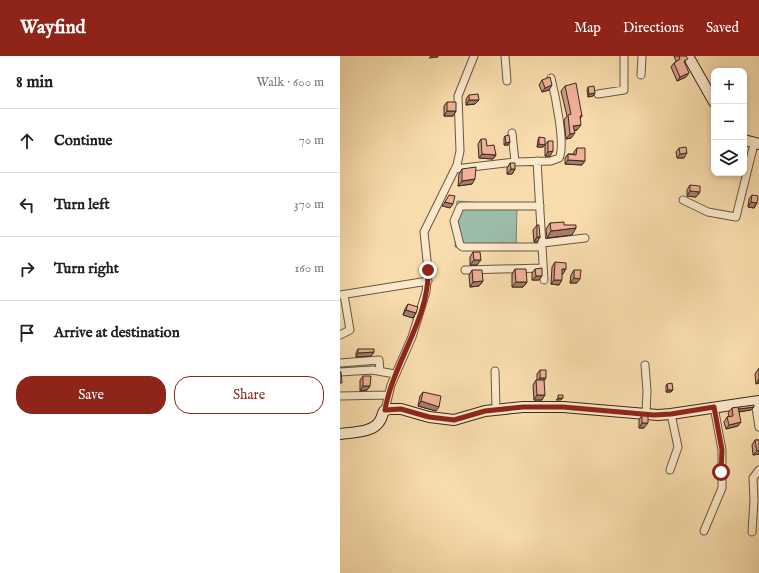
<!DOCTYPE html>
<html lang="en">
<head>
<meta charset="utf-8">
<style>
	:root { --surface:#fff; --page:#f2f2f2; --text:#202124; --muted:#757577; --line:#e0e0e0; --accent:#8f2418 }
	body { margin:0; font-family:"IM FELL English",serif; background:var(--page); color:var(--text) }
	.controls { position:absolute; right:12px; top:12px; display:grid; overflow:hidden; border-radius:8px; box-shadow:0 2px 6px #0003 }
	.controls button { width:36px; height:36px; display:grid; place-items:center; padding:0; border:0; border-bottom:1px solid var(--line); background:var(--surface); color:var(--text); font:20px sans-serif }
	.stop { position:absolute; width:12px; height:12px; margin:-9px; border:3px solid #8f2418; border-radius:50%; background:#fff }
	.stop.end { background:#8f2418; border-color:#fff; box-shadow:0 1px 4px #0008 }
	.list { margin:0; padding:0; list-style:none }
	h2 { display:flex; justify-content:space-between; align-items:center; height:52px; margin:0; padding:0 16px; font-size:17px }
	h2 small { font-size:13px; font-weight:400; color:var(--muted) }
	.list li { display:grid; grid-template-columns:26px 1fr auto; gap:12px; align-items:center; box-sizing:border-box; height:64px; padding:0 16px; border-top:1px solid var(--line) }
	.list b { display:block; font-size:15px; white-space:nowrap }
	.list em { font-size:13px; font-style:normal; color:var(--muted) }
	.actions { display:flex; gap:8px; padding:12px 16px }
	.actions a { flex:1; padding:9px 0; border:1px solid var(--accent); border-radius:16px; text-align:center; font-size:14px; color:var(--accent) }
	.actions .main { background:var(--accent); color:#fff }
	.icon { flex:none; width:22px; height:22px; fill:none; stroke:currentColor; stroke-width:2; stroke-linecap:round; stroke-linejoin:round }
	.map { position:relative; flex:none; width:419px; height:517px; overflow:hidden }
	header { display:flex; align-items:center; gap:24px; box-sizing:border-box; height:56px; padding:0 20px; background:var(--accent); color:#fff }
	header strong { font-size:19px }
	nav { display:flex; gap:22px; margin-inline-start:auto; font-size:14px }
	main { display:flex }
	aside { flex:1; background:var(--surface) }
	.map>svg:first-child { display:block }
</style>
</head>
<body>
<header>
<strong>Wayfind</strong>
<nav><a>Map</a><a>Directions</a><a>Saved</a></nav>
</header>
<main>
<aside>
<h2>8 min<small>Walk · 600 m</small></h2>
<ul class="list">
<li><svg class="icon" aria-label="ahead" viewBox="0 0 24 24"><path d="M12 20V5M6 11l6-6 6 6"/></svg><div><b>Continue</b></div><em>70 m</em></li>
<li><svg class="icon" aria-label="left" viewBox="0 0 24 24"><path d="M17 20v-9H6M10 6l-5 5 5 5"/></svg><div><b>Turn left</b></div><em>370 m</em></li>
<li><svg class="icon" aria-label="right" viewBox="0 0 24 24"><path d="M7 20v-9h11M14 6l5 5-5 5"/></svg><div><b>Turn right</b></div><em>160 m</em></li>
<li><svg class="icon" aria-label="arrive" viewBox="0 0 24 24"><path d="M6 21V4h12l-3 4 3 4H6"/></svg><div><b>Arrive at destination</b></div></li>
</ul>
<div class="actions"><a class="main">Save</a><a>Share</a></div>
</aside>
<div class="map">
<svg width="419" height="517" viewBox="0 0 419 517">
	<rect width="100%" height="100%" fill="#f8dcad"/>
	<filter id="stains"><feTurbulence type="fractalNoise" baseFrequency=".005" numOctaves="4"/><feColorMatrix values="0 0 0 0 .2 0 0 0 0 .09 0 0 0 0 .02 0 0 0 .5 -.17"/></filter>
	<radialGradient id="worn" r=".72"><stop offset=".6" stop-color="#630" stop-opacity="0"/><stop offset="1" stop-color="#630" stop-opacity=".3"/></radialGradient>
	<path fill="#9dbcab" stroke="#758270" d="M117 145 177 150 176 193 115 191Z"/>
	<g fill="none" stroke-linecap="round" stroke-linejoin="round">
		<g stroke="#6a563c" stroke-width="9">
			<path id="street" d="M165 0 167 25
				M301 19 302 0
				M258 38 284 34V0
				M172 77 175 106
				M197 105 204 224
				M115 113 175 106 211 105 219 102C226 90 215 38 211 22
				M343 144 368 156 396 161 414 88
				M200 150H122L120 151 114 165 120 189 123 191H202
				M203 187 245 182
				M125 214 203 212
				M0 239 88 225
				M0 279 10 274 4 239
				M0 307 39 304 40 315
				M305 309 307 335 306 358
				M155 315 156 353
				M0 316 32 314 55 318
				M0 340 48 339
				M415 345 419 371
				M45 354 51 329 72 281 86 236 88 214 84 176 117 109 120 95 118 40 134 0
				M330 414 338 391 331 358
				M364 475 382 432V394L374 351
				M412 476 414 444 413 422 419 414"/>
		</g>
		<g stroke="#3a2a17" stroke-width="12">
			<path id="secondary" d="M348 0 374 46
				M404 84 419 88
				M0 378C11 376 32 377 39 366 42 363 42 358 44 355L49 353H61L89 361 114 364 145 355 183 351H223L318 359 331 358 419 345"/>
		</g>
		<use href="#street" stroke="#fae8ca" stroke-width="7"/>
		<use href="#secondary" stroke="#fae8ca" stroke-width="10"/>
	</g>
	<path fill="#ce9884" stroke="#3a2a17" d="M334 0H346L345 7 346 21 337 25 331 11 334 7 336 5Z
		M202 24 209 34 202 36 199 29Z
		M225 30 242 60 240 63 237 74 234 75 231 82 226 83 224 64 227 60 221 35Z
		M248 31 255 37 253 40 248 41 247 34Z
		M129 39 135 48 126 49V43Z
		M107 46 116 55 113 60H104V50Z
		M165 80 170 86 168 89H164V82Z
		M199 81 203 91H197L198 84Z
		M141 83 156 99 153 103 139 102 138 88Z
		M208 85 210 100H205V89Z
		M237 92 242 109 225 108V102L228 98H234V96Z
		M339 92 344 102H337L336 96Z
		M170 107 175 113 172 118H167V112Z
		M122 113 132 128 118 130 119 118Z
		M350 129 360 136 356 141 347 140V134Z
		M412 139 417 147 414 152 408 151 409 143Z
		M210 167 224 169 232 179 207 182 206 173Z
		M197 169 200 181 197 186H194L193 174Z
		M133 196 137 209H130V201Z
		M215 206 223 218H222L219 229 211 228 212 211Z
		M175 213 187 226 183 231H172V218Z
		M195 213 199 224H192V217Z
		M132 214 143 225 139 230 130 231 129 219Z
		M234 214 237 227H230L231 219Z
		M68 248 76 257 73 262 63 259 65 253Z
		M18 293 34 296 31 300 16 301V297Z
		M419 312V327L416 328 415 318Z
		M200 314 204 324 202 344H194L193 329 196 324H197V318Z
		M23 320 30 330 27 334 20 335V324Z
		M327 328 333 334 331 336H326V330Z
		M83 336 96 355 78 350 80 340Z
		M399 351 411 354 399 356 398 370 386 373 384 366 387 361 389 360 388 357 392 352H398Z
		M302 359 304 372H299V364Z
		M415 384H419V398L413 399 412 389Z"/>
	<path fill="#a77c6b" stroke="#3a2a17" d="M91 0H98V1L89 2Z
		M349 17 346 21 337 25 340 21Z
		M212 29 209 34 202 36 205 32Z
		M255 37 253 40 248 41 249 38Z
		M129 44H139L135 48 126 49Z
		M107 55H116L113 60H104Z
		M241 69 237 74 230 75 233 70Z
		M235 77 231 82 226 83 230 78Z
		M170 86 168 89H164L166 87Z
		M199 88 205 89 203 91H197Z
		M213 95 210 100H205L208 96Z
		M347 97 344 102H337L340 98Z
		M142 98 156 99 153 103 139 102Z
		M228 104 245 105 242 109 225 108Z
		M171 113H175L172 118H167Z
		M135 123 132 128 118 130 122 125Z
		M350 135 360 136 356 141 347 140Z
		M105 146 113 148 110 152 102 150Z
		M411 146 417 147 414 152 408 151Z
		M236 172 232 179 207 182 211 175Z
		M197 181H200L197 186H194Z
		M134 204H141L137 209H130Z
		M222 213H226L223 218H219Z
		M196 220H202L199 224H192Z
		M234 222 240 223 237 227H230Z
		M214 224H222L219 229 211 228Z
		M143 225 139 230 130 231 133 226Z
		M176 226H187L183 231H172Z
		M66 254 76 257 73 262 63 259Z
		M34 296 31 300 16 301 18 297Z
		M200 322H206L203 326H197Z
		M419 323V327L416 328Z
		M23 330H30L27 334 20 335Z
		M328 334H333L331 336H326Z
		M197 339H205L202 344H194Z
		M218 342H223L221 344H216Z
		M81 345 99 351 96 355 78 350Z
		M414 351 411 354 396 356 399 353Z
		M401 366 398 370 386 373 389 369Z
		M302 367H308L304 372H299Z
		M419 394V398L413 399 417 395Z"/>
	<path fill="#efb199" stroke="#3a2a17" d="M339 0H346L348 3 344 5 349 17 340 21 334 7 340 3Z
		M210 21 212 29 205 32 202 24Z
		M236 27 242 60H240L241 69 233 70 235 77 230 78 228 59 231 58 225 30Z
		M254 30 255 37 249 38 248 31Z
		M138 38 139 44H129V39Z
		M107 46H116V55H107Z
		M169 79 170 86 166 87 165 80Z
		M199 81 205 82V89L199 88Z
		M141 83H146L147 90 154 89 156 99 142 98Z
		M208 85H213V95L208 96Z
		M346 91 347 97 340 98 339 92Z
		M237 92H245V105L228 104V98L236 99Z
		M170 107H175V113H171Z
		M136 111 135 123 122 125V113Z
		M350 129 360 130V136L350 135Z
		M109 139 115 140 113 148 105 146Z
		M412 139 418 140 417 147 411 146Z
		M224 166V169H236V172L211 175 210 167Z
		M197 169H199L200 181H197Z
		M133 196H140L141 204H134Z
		M215 206 226 207V213H222V224H214Z
		M202 212V220H196L195 213Z
		M175 213H186L187 226H176Z
		M132 214H142L143 225 133 226Z
		M234 214H241L240 223 234 222Z
		M68 248 78 251 76 257 66 254Z
		M18 293H34V296L18 297Z
		M200 314H206V322H200Z
		M0 315 1 316 2 327H0Z
		M23 320H31L30 330H23Z
		M196 324H204L205 339H197Z
		M332 327 333 334H328L327 328Z
		M83 336 101 340 99 351 81 345Z
		M218 339H223V342H218Z
		M414 349V351L399 353V351Z
		M398 351 401 366 389 369 387 361 393 360 392 352Z
		M302 359 308 360V367H302Z
		M415 384H419V394L417 395Z"/>
	<g fill="none" stroke-linecap="round" stroke-linejoin="round">
		<path stroke="#8f2418" stroke-width="5" d="M88 214C90 261 53 307 45 354L61 353 89 361 114 364 145 355 183 351H223L314 359 331 358 374 351 382 394 381 416"/>
	</g>
	<rect width="100%" height="100%" filter="url(#stains)"/>
	<rect width="100%" height="100%" fill="url(#worn)"/>
</svg>
<div class="controls">
<button>+</button>
<button>−</button>
<button><svg class="icon" aria-label="layers" viewBox="0 0 24 24"><path d="M12 4l9 5-9 5-9-5zM3 14l9 5 9-5"/></svg></button>
</div>
<div class="stop" style="left:381px;top:416px"></div>
<div class="stop end" style="left:88px;top:214px"></div>
</div>
</main>
</body>
</html>
